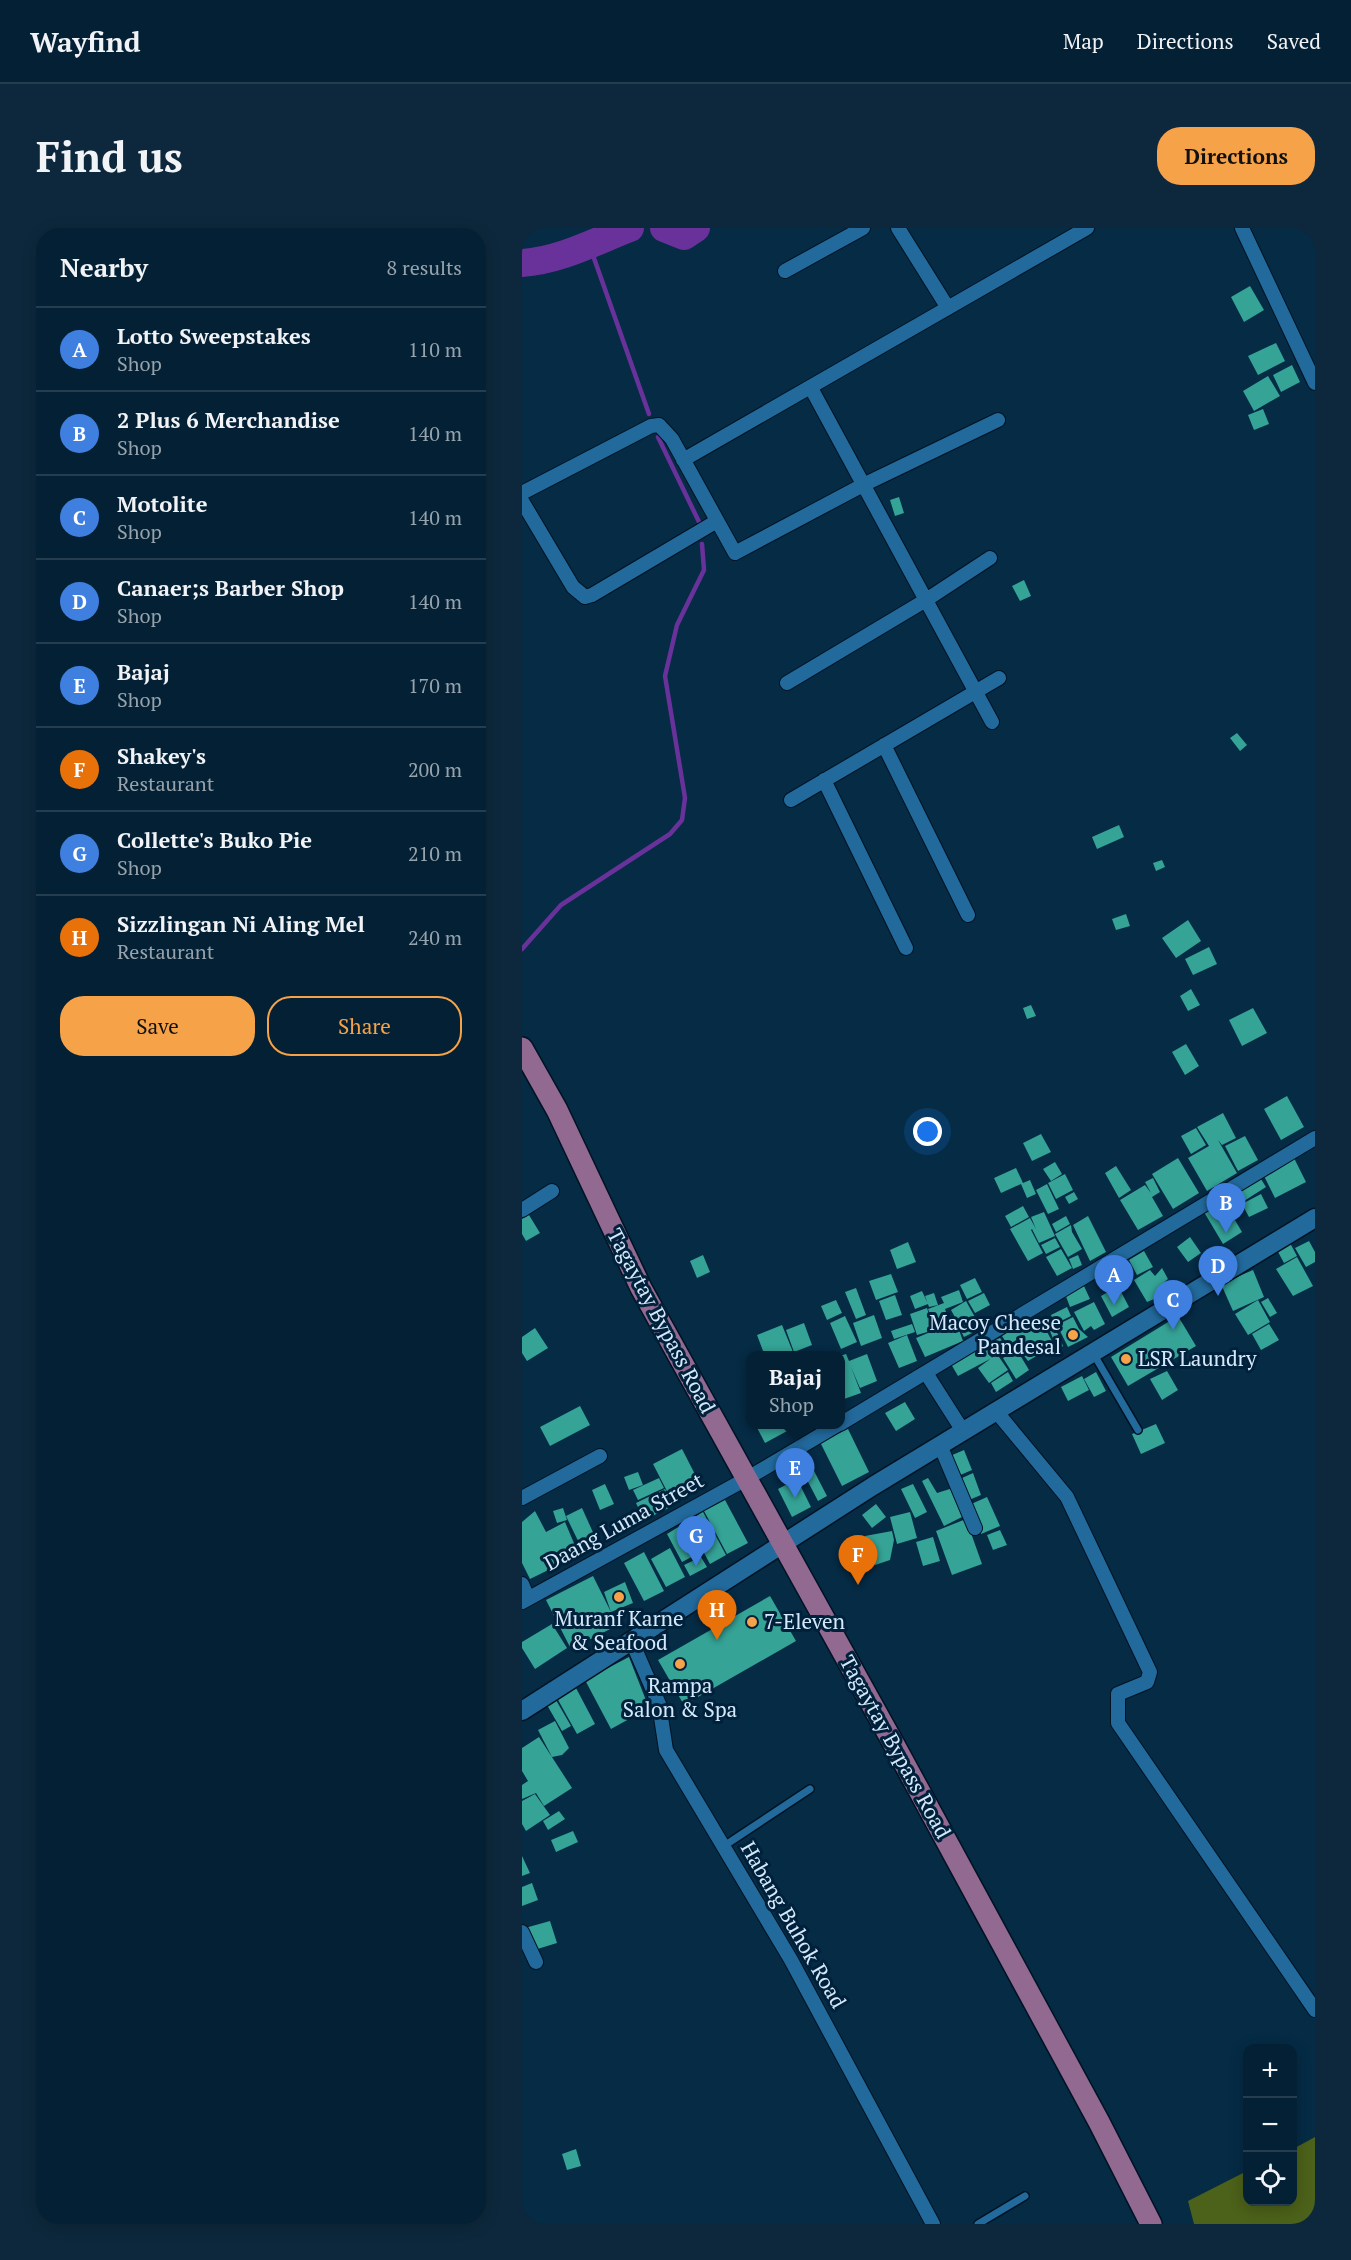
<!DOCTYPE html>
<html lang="en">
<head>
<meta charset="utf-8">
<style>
	:root { --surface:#042034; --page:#0d283c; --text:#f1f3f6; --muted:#97a3ac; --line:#253e4f; --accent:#f6a248 }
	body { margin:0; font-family:"PT Serif",serif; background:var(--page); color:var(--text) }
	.controls { position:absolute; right:18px; bottom:18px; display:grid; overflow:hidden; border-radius:12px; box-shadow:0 3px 15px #0003 }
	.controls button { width:54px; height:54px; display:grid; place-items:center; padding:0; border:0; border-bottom:2px solid var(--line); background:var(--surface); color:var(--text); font:30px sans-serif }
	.you { position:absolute; left:406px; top:904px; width:21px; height:21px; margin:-15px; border:4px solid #fff; border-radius:50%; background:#1a73e8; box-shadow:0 0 0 9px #1a73e833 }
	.badge { display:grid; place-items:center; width:39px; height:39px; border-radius:50%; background:var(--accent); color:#fff; font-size:20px; font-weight:700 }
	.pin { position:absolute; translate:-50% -50px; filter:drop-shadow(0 2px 3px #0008) }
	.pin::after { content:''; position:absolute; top:32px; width:21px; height:18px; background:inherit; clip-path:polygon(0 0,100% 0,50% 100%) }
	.popup { position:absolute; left:224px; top:1123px; width:99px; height:78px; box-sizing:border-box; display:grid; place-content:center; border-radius:12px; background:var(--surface); filter:drop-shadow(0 2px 4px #0005); font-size:20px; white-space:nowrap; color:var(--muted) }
	.popup b { font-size:22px; color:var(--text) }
	.popup::after { content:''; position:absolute; left:50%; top:100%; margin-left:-12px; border:12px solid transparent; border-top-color:var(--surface) }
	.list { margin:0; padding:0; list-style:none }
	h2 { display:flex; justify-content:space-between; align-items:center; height:78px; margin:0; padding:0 24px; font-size:26px }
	h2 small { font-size:20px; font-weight:400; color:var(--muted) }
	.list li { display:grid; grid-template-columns:39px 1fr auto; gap:18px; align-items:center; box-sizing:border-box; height:84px; padding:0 24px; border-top:2px solid var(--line) }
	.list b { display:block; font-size:22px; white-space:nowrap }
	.list p { margin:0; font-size:20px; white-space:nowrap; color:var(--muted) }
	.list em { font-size:20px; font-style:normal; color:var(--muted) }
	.actions { display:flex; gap:12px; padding:18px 24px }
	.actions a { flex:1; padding:14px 0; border:2px solid var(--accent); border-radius:24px; text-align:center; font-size:21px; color:var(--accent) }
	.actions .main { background:var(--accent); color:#111 }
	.icon { flex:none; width:33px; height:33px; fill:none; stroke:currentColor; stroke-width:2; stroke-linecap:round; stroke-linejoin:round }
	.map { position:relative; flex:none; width:793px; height:1996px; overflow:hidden; border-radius:24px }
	header { display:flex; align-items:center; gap:36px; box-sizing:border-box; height:84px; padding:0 30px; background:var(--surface); border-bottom:2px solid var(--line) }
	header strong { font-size:28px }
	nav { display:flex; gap:33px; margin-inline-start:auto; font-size:21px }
	.intro { display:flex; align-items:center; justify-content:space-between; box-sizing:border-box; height:144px; padding:0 36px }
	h1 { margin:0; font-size:42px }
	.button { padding:15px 27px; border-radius:24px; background:var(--accent); color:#111; font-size:21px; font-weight:700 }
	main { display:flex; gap:36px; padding:0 36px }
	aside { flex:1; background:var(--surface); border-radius:24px; box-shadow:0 3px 15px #0003 }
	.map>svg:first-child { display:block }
</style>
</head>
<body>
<header>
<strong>Wayfind</strong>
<nav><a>Map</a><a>Directions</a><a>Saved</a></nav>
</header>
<div class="intro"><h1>Find us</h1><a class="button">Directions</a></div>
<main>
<aside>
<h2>Nearby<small>8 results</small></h2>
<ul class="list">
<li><span class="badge" style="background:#3f7fe0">A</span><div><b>Lotto Sweepstakes</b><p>Shop</p></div><em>110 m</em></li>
<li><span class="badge" style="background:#3f7fe0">B</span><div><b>2 Plus 6 Merchandise</b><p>Shop</p></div><em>140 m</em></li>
<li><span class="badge" style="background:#3f7fe0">C</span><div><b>Motolite</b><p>Shop</p></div><em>140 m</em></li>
<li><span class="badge" style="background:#3f7fe0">D</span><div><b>Canaer;s Barber Shop</b><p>Shop</p></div><em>140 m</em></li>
<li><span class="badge" style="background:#3f7fe0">E</span><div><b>Bajaj</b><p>Shop</p></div><em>170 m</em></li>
<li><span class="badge" style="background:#e8710a">F</span><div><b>Shakey's</b><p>Restaurant</p></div><em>200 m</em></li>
<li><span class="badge" style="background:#3f7fe0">G</span><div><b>Collette's Buko Pie</b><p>Shop</p></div><em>210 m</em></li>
<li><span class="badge" style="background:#e8710a">H</span><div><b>Sizzlingan Ni Aling Mel</b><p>Restaurant</p></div><em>240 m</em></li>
</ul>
<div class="actions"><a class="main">Save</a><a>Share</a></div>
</aside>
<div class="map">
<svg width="793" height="1996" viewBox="0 0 793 1996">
	<rect width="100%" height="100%" fill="#052b45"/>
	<path fill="#4c6119" d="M793 1909V1996H672L666 1973 725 1943 726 1974H770L771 1921Z"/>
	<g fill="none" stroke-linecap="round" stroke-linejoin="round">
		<path stroke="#69329b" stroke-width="4.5" d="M67 16 127 186
			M136 209 179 298
			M0 721 39 677 148 606 160 592 163 570 143 448 155 397 182 342 180 316"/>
		<path stroke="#69329b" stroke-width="28" d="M142 0 162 8 174 0
			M0 35C37 33 74 13 108 0"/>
	</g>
	<path fill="#35a396" d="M728 58 742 82 722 94 709 69Z
		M754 115 763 133 736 147 726 128Z
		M770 137 778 154 759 164 751 147Z
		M746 148 758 168 732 183 721 163Z
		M741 181 747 196 732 202 726 187Z
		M377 269 382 285 373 288 368 272Z
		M502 352 509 368 498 373 490 358Z
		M715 505 725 517 718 523 708 510Z
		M597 597 602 609 575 621 570 609Z
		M640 632 643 639 634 643 631 635Z
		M604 686 608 698 594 702 590 691Z
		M666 692 679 713 654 730 640 710Z
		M687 719 695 736 671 747 663 731Z
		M669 761 678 777 666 783 658 768Z
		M509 777 514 788 505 791 501 780Z
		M731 780 745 805 720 818 707 792Z
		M664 816 677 838 663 847 650 824Z
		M765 868 782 899 759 912 742 881Z
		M701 885 714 910 700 917 696 912 715 945 685 963 666 930 687 918 675 899Z
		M674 900 684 917 669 926 659 908Z
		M519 906 529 924 510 933 501 915Z
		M723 908 736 932 716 943 703 918Z
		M656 930 677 965 651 981 630 946Z
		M772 930 784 954 753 970 741 946Z
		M533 934 540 946 529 953 521 941Z
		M594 938 609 962 597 970 583 945Z
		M494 940 501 955 508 952 514 966 505 970 499 956 479 965 472 950Z
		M543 946 551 962 534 971 526 955Z
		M737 948 744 959 711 980 704 969Z
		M631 950 638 964 630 969 641 988 616 1002 598 972 623 957 629 965 623 954Z
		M525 956 537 981 526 986 514 962Z
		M552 964 556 971 547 976 543 969Z
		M739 966 746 980 727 989 720 976Z
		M701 972 720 1004 701 1016 682 984Z
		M501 978 507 989 489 999 483 988Z
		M522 984 533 1008 517 1015 510 1001 509 1002 521 1025 506 1033 488 1001 508 990 514 1001 509 989Z
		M7 987 18 1005 4 1013 0 1006V991Z
		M544 988 548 996 534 1004 530 996Z
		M566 988 584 1024 568 1033 551 997Z
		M549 997 550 1004 560 1021 546 1029 533 1006Z
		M668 1009 679 1025 666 1034 655 1019Z
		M533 1010 538 1019 524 1026 519 1017Z
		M787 1013 793 1024V1034L784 1039 773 1020Z
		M386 1014 394 1034 375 1041 368 1022Z
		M768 1015 775 1028 762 1035 755 1022Z
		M539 1021 550 1040 535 1048 524 1029Z
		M622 1023 631 1039 615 1047 607 1032Z
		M181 1027 188 1044 175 1050 168 1033Z
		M556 1027 560 1037 551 1041 547 1031Z
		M775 1029 791 1058 771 1068 754 1041Z
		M640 1040 646 1051 640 1056 644 1066 625 1074 612 1052 628 1042 633 1048Z
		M731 1042 742 1069 711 1083 699 1056Z
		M369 1046 376 1064 354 1072 347 1053Z
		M453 1050 460 1064 445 1071 438 1057Z
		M562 1058 568 1071 548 1079 543 1066Z
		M596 1058 607 1079 590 1089 579 1068Z
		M334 1060 344 1087 334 1091 323 1064Z
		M437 1062 441 1074 423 1081 427 1093 433 1091 441 1113 403 1129 394 1110 418 1100 413 1099 422 1095 413 1098 406 1081 422 1075 419 1069Z
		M400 1063 406 1076 393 1081 388 1068Z
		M412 1065 416 1077 407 1079 403 1068Z
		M462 1065 468 1077 453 1085 446 1073Z
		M373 1067 380 1087 364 1092 357 1073Z
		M746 1070 755 1085 748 1089 739 1074Z
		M314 1072 320 1085 305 1092 299 1078Z
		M736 1072 748 1094 726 1107 713 1086Z
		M444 1073 454 1091 439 1100 429 1082Z
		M572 1074 583 1096 572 1102 569 1098 562 1103 552 1084Z
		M545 1079 549 1088 533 1096 529 1087Z
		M405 1080 412 1102 395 1107 388 1086Z
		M352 1087 360 1110 339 1118 331 1095Z
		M323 1088 335 1114 319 1121 308 1095Z
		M656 1088 674 1118 606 1158 589 1129Z
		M551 1089 557 1101 566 1109 546 1119 535 1097Z
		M518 1091 530 1113 523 1116 526 1121 506 1133 494 1117 487 1119 480 1108 490 1101 492 1104Z
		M282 1095 290 1117 272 1124 264 1102Z
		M455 1095 458 1101 442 1109 439 1103Z
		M390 1096 393 1104 372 1111 369 1103Z
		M747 1096 757 1112 739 1122 730 1106Z
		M260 1097 271 1124 262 1128H243L235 1107Z
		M13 1100 26 1120 5 1133 0 1125V1109Z
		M533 1100 541 1118 530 1126 525 1116 532 1113 528 1103Z
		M385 1107 395 1133 377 1140 366 1115Z
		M478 1110 488 1124 478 1128 476 1125 470 1128 464 1116Z
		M463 1117 470 1130 436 1148 429 1136Z
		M495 1122 507 1142 494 1151 481 1130Z
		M324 1126 327 1133 345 1126 355 1153 338 1160 329 1139 339 1165 322 1171 318 1159V1128Z
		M475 1126 486 1142 467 1155 456 1140Z
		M645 1143 656 1162 640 1172 628 1151Z
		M486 1144 491 1153 474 1164 469 1155Z
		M574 1144 584 1163 572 1169 562 1151Z
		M560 1148 567 1162 546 1173 539 1159Z
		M383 1174 393 1191 374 1203 363 1185Z
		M58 1178 68 1197 28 1218 18 1199Z
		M233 1196H264L267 1202 243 1215Z
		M634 1196 643 1215 619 1226 610 1206Z
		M326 1201 347 1244 320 1258 298 1214Z
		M160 1221 178 1256 149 1271 131 1236Z
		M442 1222 450 1242 436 1248 428 1228Z
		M292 1243 305 1268 296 1273 283 1248Z
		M116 1244 121 1257 107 1262 102 1249Z
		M451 1245 459 1267 447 1272 438 1251Z
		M137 1250 142 1260 116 1272 111 1262Z
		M406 1250 415 1265 431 1260 444 1287 422 1298 400 1253Z
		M275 1251 289 1279 270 1289 256 1261Z
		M83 1256 92 1276 78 1282 70 1262Z
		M391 1256 405 1284 393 1290 379 1261Z
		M143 1261 151 1278 122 1292 114 1275Z
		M465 1269 478 1298 459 1306 447 1277Z
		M203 1272 226 1315 205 1326 182 1283Z
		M354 1276 364 1289 350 1300 340 1287Z
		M41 1280 45 1292 35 1295 31 1283Z
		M60 1280 74 1311 59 1319 44 1288Z
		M13 1283 24 1304 43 1294 57 1327 8 1351 0 1335V1294Z
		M181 1284 204 1327 188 1336 181 1323 160 1334 145 1306Z
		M388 1284 395 1310 375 1316 368 1289Z
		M444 1291 460 1336 430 1347 414 1303Z
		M478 1302 485 1317 471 1322 465 1307Z
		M370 1303 372 1312 368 1332 353 1337 343 1308Z
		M411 1309 418 1333 401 1338 394 1314Z
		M148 1320 163 1349 144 1359 129 1331Z
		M122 1324 142 1363 122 1373 102 1335Z
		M179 1329 185 1339 168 1348 162 1337Z
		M71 1348 89 1384 82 1364 103 1354 111 1375 89 1384 96 1397 49 1421 24 1372Z
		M248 1368 274 1413 162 1477 136 1432Z
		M30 1396 45 1420 13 1441 0 1420V1414Z
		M107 1429 127 1480 89 1501 63 1452Z
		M54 1460 73 1496 55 1506 35 1470Z
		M34 1472 49 1498 40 1503 25 1477Z
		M33 1493 47 1520 40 1527 30 1529 16 1502Z
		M17 1509 50 1560 22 1578 14 1565 0 1571V1557L6 1553 0 1543V1520Z
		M13 1566 28 1587 4 1603 0 1596V1573Z
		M37 1583 43 1591 26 1602 21 1593Z
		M51 1603 56 1614 34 1624 29 1612Z
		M0 1628 8 1645 0 1648Z
		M10 1655 16 1672 0 1678V1659Z
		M28 1693 35 1715 9 1723 3 1700Z
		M54 1921 59 1938 45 1942 40 1926Z"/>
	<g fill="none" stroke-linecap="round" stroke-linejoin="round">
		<g stroke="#011322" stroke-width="10">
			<path id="lane" d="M571 1125 616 1202
				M202 1618 288 1561
				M456 1996 503 1968"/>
		</g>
		<g stroke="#011322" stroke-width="16">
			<path id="street" d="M376 0 426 80
				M720 0 793 155
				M263 43 341 0
				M289 160 470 494
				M161 232 565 0
				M0 265 129 198 137 197 150 211 213 325 341 257 476 192
				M0 273 51 359 63 369 70 367 195 293
				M265 455 404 372 468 330
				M362 517 446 687
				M302 552 384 720
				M269 572 477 450
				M0 982 30 963
				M404 1145 441 1203
				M473 1182 545 1269 628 1444 625 1454 596 1466V1495L793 1782
				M318 1196 793 910
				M418 1217 453 1300
				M0 1270 78 1228
				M0 1356 6 1370
				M0 1374 224 1251 317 1196
				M110 1414 137 1476 144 1522 269 1732 411 1996
				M0 1704 14 1734"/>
		</g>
		<g stroke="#011322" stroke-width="21">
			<path id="secondary" d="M0 1483 351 1258 793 990"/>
		</g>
		<g stroke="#011322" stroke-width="24">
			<path id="primary" d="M0 820 35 882 119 1060 374 1520 577 1894 629 1996"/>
		</g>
		<use href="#lane" stroke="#22699c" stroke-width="7"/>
		<use href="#street" stroke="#22699c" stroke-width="14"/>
		<use href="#secondary" stroke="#22699c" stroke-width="18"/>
		<use href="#primary" stroke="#916991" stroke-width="21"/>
	</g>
	<g fill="#f6a248" stroke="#00213b" stroke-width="2">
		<circle cx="551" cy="1107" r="6"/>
		<circle cx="604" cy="1131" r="6"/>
		<circle cx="97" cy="1369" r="6"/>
		<circle cx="230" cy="1394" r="6"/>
		<circle cx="158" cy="1436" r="6"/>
	</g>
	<g text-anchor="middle" stroke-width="6" stroke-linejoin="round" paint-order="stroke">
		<g font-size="21" fill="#d5e9fb" stroke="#00213b">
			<text transform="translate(139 1093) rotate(62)" y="7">Tagaytay Bypass Road</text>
			<text transform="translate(102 1294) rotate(-29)" y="7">Daang Luma Street</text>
			<text transform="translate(373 1519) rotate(61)" y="7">Tagaytay Bypass Road</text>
			<text transform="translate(271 1697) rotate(60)" y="7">Habang Buhok Road</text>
		</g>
		<g font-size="21" fill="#d5e9fb" stroke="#00213b" text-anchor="start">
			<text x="539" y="1102" text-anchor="end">Macoy Cheese<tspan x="539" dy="24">Pandesal</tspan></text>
			<text x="616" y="1138">LSR Laundry</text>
			<text x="97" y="1398" text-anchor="middle">Muranf Karne<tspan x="97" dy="24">&amp; Seafood</tspan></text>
			<text x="242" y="1401">7-Eleven</text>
			<text x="158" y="1465" text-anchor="middle">Rampa<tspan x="158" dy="24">Salon &amp; Spa</tspan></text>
		</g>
	</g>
</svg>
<div class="controls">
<button>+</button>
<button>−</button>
<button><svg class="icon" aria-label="locate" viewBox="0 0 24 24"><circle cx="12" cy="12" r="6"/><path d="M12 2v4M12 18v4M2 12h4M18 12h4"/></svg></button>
</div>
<div class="you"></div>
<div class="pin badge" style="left:592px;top:1077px;background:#3f7fe0">A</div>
<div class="pin badge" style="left:704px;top:1005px;background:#3f7fe0">B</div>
<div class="pin badge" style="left:651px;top:1102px;background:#3f7fe0">C</div>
<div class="pin badge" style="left:696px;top:1068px;background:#3f7fe0">D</div>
<div class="pin badge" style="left:273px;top:1270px;background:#3f7fe0">E</div>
<div class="popup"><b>Bajaj</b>Shop</div>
<div class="pin badge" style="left:336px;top:1357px;background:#e8710a">F</div>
<div class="pin badge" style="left:174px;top:1338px;background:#3f7fe0">G</div>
<div class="pin badge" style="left:195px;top:1412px;background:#e8710a">H</div>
</div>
</main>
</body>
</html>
